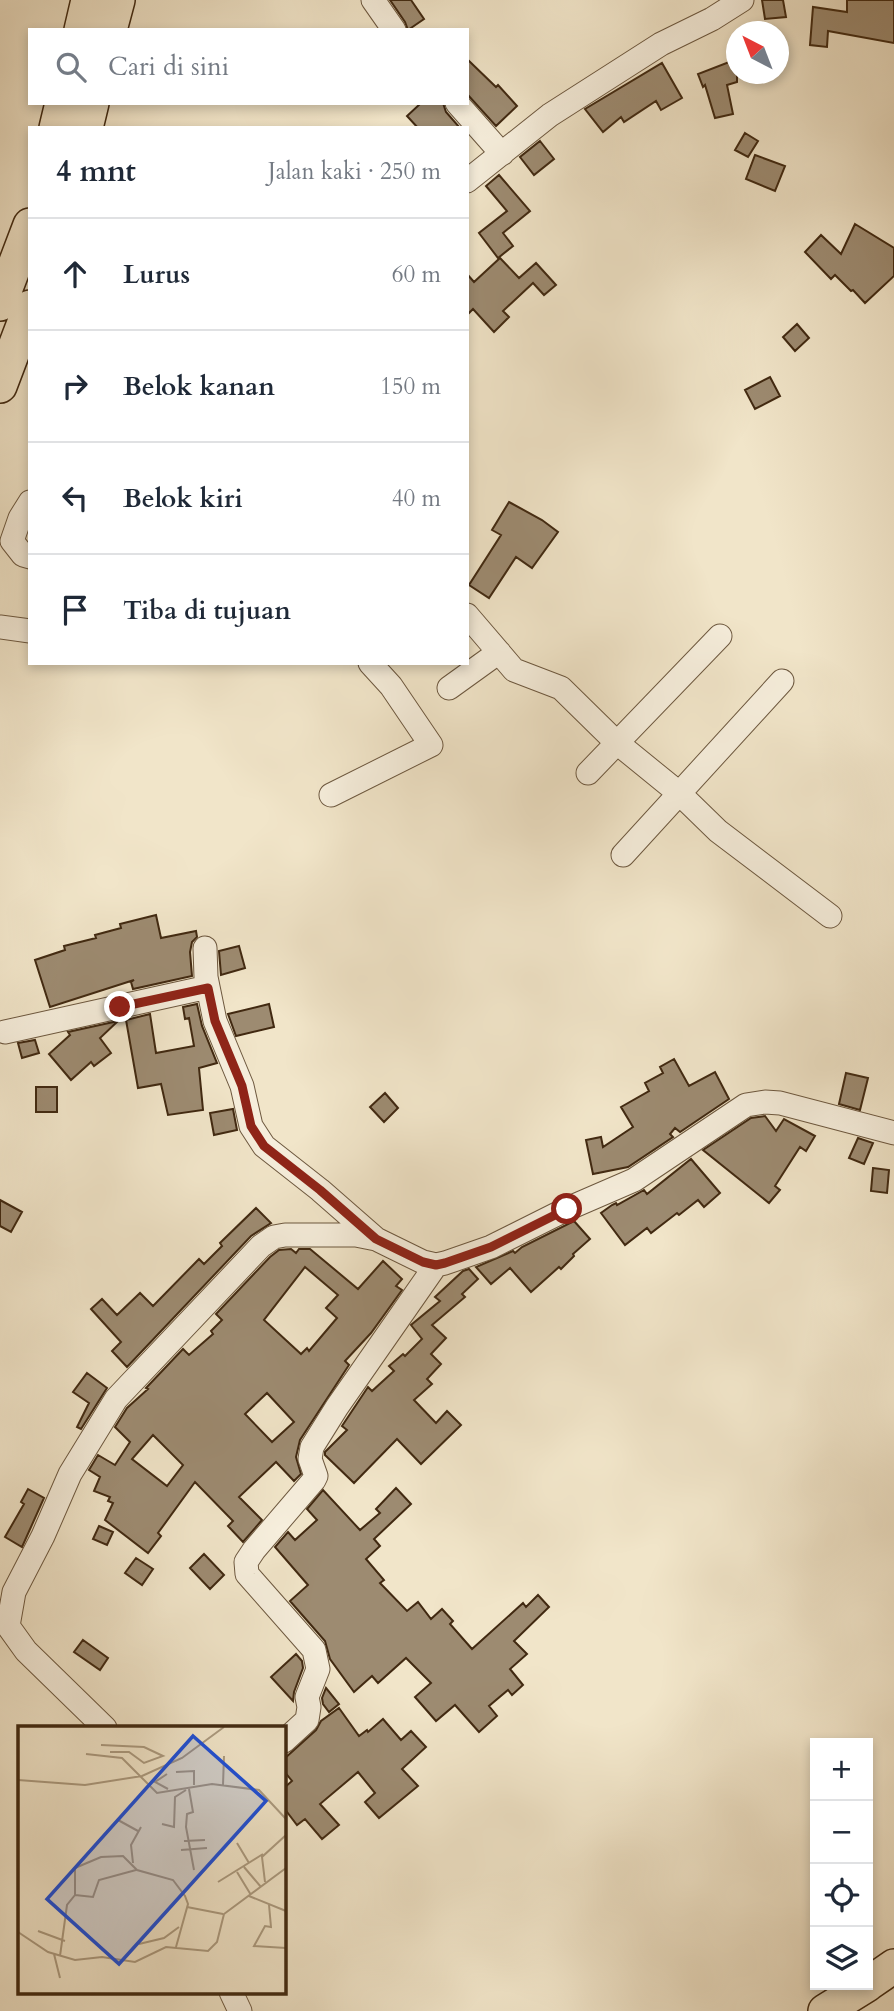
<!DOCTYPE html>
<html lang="id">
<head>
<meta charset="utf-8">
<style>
	:root { --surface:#fff; --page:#f2f2f3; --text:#1f2937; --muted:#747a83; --line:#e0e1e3 }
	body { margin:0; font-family:Cardo,serif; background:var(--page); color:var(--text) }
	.controls { position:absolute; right:21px; bottom:21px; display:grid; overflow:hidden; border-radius:0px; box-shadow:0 4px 10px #0003 }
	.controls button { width:63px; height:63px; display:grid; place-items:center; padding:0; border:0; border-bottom:2px solid var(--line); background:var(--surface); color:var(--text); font:35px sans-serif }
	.compass { position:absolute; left:726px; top:21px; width:63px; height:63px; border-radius:50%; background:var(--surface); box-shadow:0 4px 10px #0003; rotate:318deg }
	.stop { position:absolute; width:21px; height:21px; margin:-16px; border:5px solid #8f2418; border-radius:50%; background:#fff }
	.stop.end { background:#8f2418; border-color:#fff; box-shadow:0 2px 7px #0008 }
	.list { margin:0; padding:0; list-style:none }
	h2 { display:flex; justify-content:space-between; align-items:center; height:91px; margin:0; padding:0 28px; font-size:30px }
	h2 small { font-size:23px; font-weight:400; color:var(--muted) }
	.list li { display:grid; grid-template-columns:46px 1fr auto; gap:21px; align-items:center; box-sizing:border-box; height:112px; padding:0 28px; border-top:2px solid var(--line) }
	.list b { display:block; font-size:26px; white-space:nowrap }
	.list em { font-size:23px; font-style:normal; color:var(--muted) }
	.icon { flex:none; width:38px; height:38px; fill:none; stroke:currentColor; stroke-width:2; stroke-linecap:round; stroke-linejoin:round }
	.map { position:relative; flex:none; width:894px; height:2011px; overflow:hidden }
	.search { position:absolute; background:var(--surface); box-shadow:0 4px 10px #0003; left:28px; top:28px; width:441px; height:77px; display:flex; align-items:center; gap:18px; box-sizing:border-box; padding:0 24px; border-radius:0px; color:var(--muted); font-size:26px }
	.panel { position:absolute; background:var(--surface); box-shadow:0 4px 10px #0003; left:28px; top:126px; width:441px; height:539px; border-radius:0px }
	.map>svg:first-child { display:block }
</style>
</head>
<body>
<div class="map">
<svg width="894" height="2011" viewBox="0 0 894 2011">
	<rect width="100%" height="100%" fill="#f1e5c9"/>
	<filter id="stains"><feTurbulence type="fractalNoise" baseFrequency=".00286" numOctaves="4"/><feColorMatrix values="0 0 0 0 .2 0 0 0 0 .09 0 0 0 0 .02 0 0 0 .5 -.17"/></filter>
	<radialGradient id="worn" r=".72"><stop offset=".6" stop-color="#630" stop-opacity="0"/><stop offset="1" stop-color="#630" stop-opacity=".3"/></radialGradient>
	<path fill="#9d8b71" stroke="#412911" stroke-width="2" fill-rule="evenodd" d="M390 0H411L424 19 408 30 405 22Z
		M762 0H783L786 17 765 19Z
		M847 0H894V43L828 31 827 47 810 45 813 7 847 12Z
		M467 59 496 87 498 85 517 106 496 126 467 94Z
		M737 59V82L727 85 733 114 715 118 705 85 703 87 698 74Z
		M662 63 682 98 661 110 656 101 624 122 621 117 603 132 585 109Z
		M421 103H443L446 112 460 128H418L407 116Z
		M745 133 758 141 748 157 735 150Z
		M540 141 554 159 534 175 520 157Z
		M755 155 785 166 775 191 746 179Z
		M499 175 530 211 503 233 513 246 498 258 479 233 507 211 486 186Z
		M855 224 894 248V276L865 303 853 290 851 291 835 275 831 279 805 252 821 235 841 254Z
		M500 258 519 278 536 263 556 285 544 295 533 283 503 311 509 317 494 332 473 309 467 315V274L474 282Z
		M797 324 809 338 795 351 783 337Z
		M770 377 780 396 755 409 745 390Z
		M509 502 542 520 558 532 532 568 516 557 489 598 469 585 501 535 492 530Z
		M156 915 161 938 196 931 197 937 192 942 190 952 192 976 133 989 131 982 134 980 50 1007 35 960 65 950 64 946 96 938 95 935 121 928 120 924Z
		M239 946 245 968 221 975 219 951Z
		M197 1004 202 1026 217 1063 199 1068 203 1110 168 1115 161 1084 138 1088 126 1020 150 1014 156 1053 194 1046 189 1018 185 1019 183 1007Z
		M269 1004 274 1027 236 1036 228 1014Z
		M118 1021 100 1038 111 1053 94 1066 91 1062 71 1080 49 1054 70 1035 68 1032Z
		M35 1040 39 1053 22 1058 18 1043Z
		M674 1059 689 1086 715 1072 729 1099 680 1132 675 1128 670 1134 673 1137 628 1167 593 1174 586 1140 601 1137 603 1147 633 1127 621 1107 649 1091 645 1083 663 1073 660 1067Z
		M846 1073 868 1078 860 1110 839 1104Z
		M36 1087H57V1112H36Z
		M385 1093 398 1108 384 1122 370 1107Z
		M233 1109 237 1130 214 1135 210 1113Z
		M765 1116 776 1131 784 1119 815 1136 806 1151 800 1147 775 1186 780 1190 769 1203 703 1150 751 1118Z
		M858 1138 873 1143 864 1164 849 1158Z
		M691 1159 720 1193 704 1207 698 1200 679 1215 677 1213 651 1233 647 1228 625 1245 601 1213 612 1205 616 1203 617 1205 644 1190 647 1194Z
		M873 1168 889 1170 887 1193 871 1191Z
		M0 1200 22 1212 11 1232 0 1226Z
		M256 1208 271 1223 251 1236 127 1367 112 1351 121 1342 91 1309 102 1299 117 1315 140 1293 153 1306 199 1259 204 1264 222 1246 220 1243Z
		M574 1221 590 1239 573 1254 574 1256 561 1269 559 1267 531 1292 510 1268 491 1284 476 1267 513 1251 515 1253 522 1247Z
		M291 1249 296 1253 299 1249H310L358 1289 383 1261 402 1279 396 1286 402 1290 371 1333 345 1361 349 1365 300 1440 296 1457 301 1474 294 1481 276 1462 239 1497 262 1520 243 1542 228 1526 233 1521 195 1482 158 1533 161 1536 148 1553 105 1520 113 1503 108 1501 110 1497 94 1491 100 1477 89 1470 98 1455 115 1465 130 1442 115 1427 127 1408 148 1389 146 1388 183 1349 189 1355 213 1334 211 1331 222 1320 216 1314 270 1257 279 1250ZM305 1267 338 1295 326 1308 337 1318 309 1351 307 1348 301 1354 264 1320ZM267 1393 294 1422 272 1442 245 1414ZM153 1435 183 1465 167 1486 132 1459Z
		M469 1269 478 1279 462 1294 465 1297 432 1325 446 1338 431 1354 441 1364 427 1379 432 1384 414 1400 436 1423 447 1411 461 1425 421 1464 397 1439 354 1483 325 1455V1452L347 1430 342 1426 368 1387 372 1391 394 1371 389 1366 403 1354 405 1356 422 1339 411 1325 440 1301 435 1297 463 1271Z
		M87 1373 107 1388 81 1429 77 1427 89 1403 73 1392Z
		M396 1488 411 1504 374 1539 380 1546 366 1559 384 1580 380 1583 407 1611 418 1602 431 1619 442 1609 453 1621 450 1624 472 1649 523 1603 526 1607 538 1595 549 1607 514 1641 527 1654 510 1669 523 1685 512 1695 508 1690 489 1706 497 1716 479 1732 455 1705 436 1721 415 1697 431 1683 406 1658 378 1683 372 1676 354 1692 330 1659 325 1641 290 1601 308 1585 275 1547 288 1532 295 1540 317 1520 307 1509 323 1490 360 1530 380 1513 376 1509Z
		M28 1489 44 1498 22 1547 5 1537 24 1504 21 1502Z
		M99 1526 113 1532 107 1545 93 1539Z
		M204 1554 224 1575 210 1589 190 1568Z
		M136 1558 153 1569 142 1585 125 1573Z
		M83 1640 108 1658 100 1670 74 1652Z
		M296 1654 302 1661 303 1668 294 1692 293 1701 271 1677Z
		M326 1688 339 1704 329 1712 323 1704 322 1698Z
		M339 1708 359 1736 367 1730 368 1732 383 1719 401 1740 411 1731 426 1747 402 1769 418 1786 379 1818 365 1802 375 1793 358 1772 320 1804 339 1825 322 1839 305 1819 297 1825 284 1808V1788L292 1781 284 1771V1759L316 1730 321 1721Z"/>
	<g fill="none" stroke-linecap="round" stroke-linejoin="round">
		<g stroke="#6d583f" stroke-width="25">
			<path id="minor" d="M373 0 394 30
				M457 103 502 154
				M467 181 550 115 661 44 712 19 742 0
				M30 502 20 518 12 541 23 555 30 557
				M467 615 514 670 561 688 616 742 680 794 718 831 830 916
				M0 627 30 631
				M449 688 499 652
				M588 773 720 636
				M331 795 431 745 391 686 370 663
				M623 855 782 681
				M205 948 206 977 215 1021 242 1086 251 1126 264 1146 320 1190 376 1239
				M5 1032 208 987
				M105 1728 26 1651 8 1626 14 1592 43 1536 70 1474 116 1399 261 1246 274 1237 285 1235H356L376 1239 423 1262 436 1265 445 1263 491 1247 567 1209 634 1180 746 1105 765 1102 780 1103 894 1133
				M284 1741 307 1720 309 1707 307 1697 318 1669 314 1650 247 1574 246 1562 254 1550 314 1480 316 1476 310 1459 312 1447 337 1407 436 1265
				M231 1992 240 2011"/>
		</g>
		<g stroke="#412911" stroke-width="36">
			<path id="highway" d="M81 30 88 0
				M110 30 118 0
				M56 128 62 103
				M86 128 92 103
				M0 304 30 225
				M0 386 30 307
				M868 1984 894 1966
				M825 2011 867 1985"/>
		</g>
		<use href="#minor" stroke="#f6eedc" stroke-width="23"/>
		<use href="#highway" stroke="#f1e5c9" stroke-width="33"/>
	</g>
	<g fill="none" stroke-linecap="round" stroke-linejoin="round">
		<path stroke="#8f2418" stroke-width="9" d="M120 1007 208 988 215 1021 242 1086 251 1126 264 1146 320 1190 376 1239 423 1262 436 1265 445 1263 491 1247 567 1209"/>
	</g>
	<g transform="translate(18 1726)">
		<rect width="268" height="268" fill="#f1e5c9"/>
		<path fill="none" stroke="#ab9a7f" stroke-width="2" d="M83 19 126 21 145 30 126 37 111 26H92M68 28 104 32 139 67 194 58 241 64 268 93M158 46 176 45V59M149 48 137 56 150 63M0 54 67 59 124 50 164 32 206 1M205 59 206 30M171 63 175 86 169 88 168 101 176 144M100 94 120 105M144 98 156 101 157 71 168 64M166 115 187 114M219 117 231 137M163 124 189 122M115 137 113 119 123 101M226 141 243 161M219 146 233 169M200 156 245 128M247 156 244 131 268 109M57 169 75 171 81 154 118 144M231 170 268 185M251 179 253 201 247 200 236 220 268 222M169 181 205 188M20 205 47 215M0 206 30 226 57 234 84 231 117 236 148 221 190 225 199 216 206 188 268 142M121 218 146 212 161 201M36 228 42 252M42 230 49 179 57 169V142L83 131 105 130 119 144 155 154 167 170 170 178 158 221"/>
		<path fill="#1d4ed8" fill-opacity="0.15" stroke="#1d4ed8" stroke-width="3.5" d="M175 10 248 75 101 238 29 173Z"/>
		<rect width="268" height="268" fill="none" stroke="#412911" stroke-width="3.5"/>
	</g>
	<rect width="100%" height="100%" filter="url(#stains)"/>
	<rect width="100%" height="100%" fill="url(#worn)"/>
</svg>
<div class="controls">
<button>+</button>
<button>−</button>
<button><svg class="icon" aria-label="locate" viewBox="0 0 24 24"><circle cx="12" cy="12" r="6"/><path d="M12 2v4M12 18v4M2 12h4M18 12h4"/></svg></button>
<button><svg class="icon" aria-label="layers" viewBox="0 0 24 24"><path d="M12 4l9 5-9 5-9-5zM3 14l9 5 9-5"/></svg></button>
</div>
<svg class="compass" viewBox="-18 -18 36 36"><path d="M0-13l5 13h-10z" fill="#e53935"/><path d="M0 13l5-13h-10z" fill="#747a83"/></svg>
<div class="stop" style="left:567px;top:1209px"></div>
<div class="stop end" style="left:120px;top:1007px"></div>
<div class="search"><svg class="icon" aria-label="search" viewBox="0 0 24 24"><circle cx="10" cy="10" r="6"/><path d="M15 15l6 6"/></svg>Cari di sini</div>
<section class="panel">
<h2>4 mnt<small>Jalan kaki · 250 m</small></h2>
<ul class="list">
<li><svg class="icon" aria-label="ahead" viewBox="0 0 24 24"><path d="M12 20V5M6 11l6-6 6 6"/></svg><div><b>Lurus</b></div><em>60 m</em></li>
<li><svg class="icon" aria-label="right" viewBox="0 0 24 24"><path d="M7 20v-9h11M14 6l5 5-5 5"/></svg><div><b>Belok kanan</b></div><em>150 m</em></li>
<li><svg class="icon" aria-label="left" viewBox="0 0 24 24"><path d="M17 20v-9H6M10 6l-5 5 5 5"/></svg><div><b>Belok kiri</b></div><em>40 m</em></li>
<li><svg class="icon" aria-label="arrive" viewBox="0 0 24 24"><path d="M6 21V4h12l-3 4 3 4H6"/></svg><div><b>Tiba di tujuan</b></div></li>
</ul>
</section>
</div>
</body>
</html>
